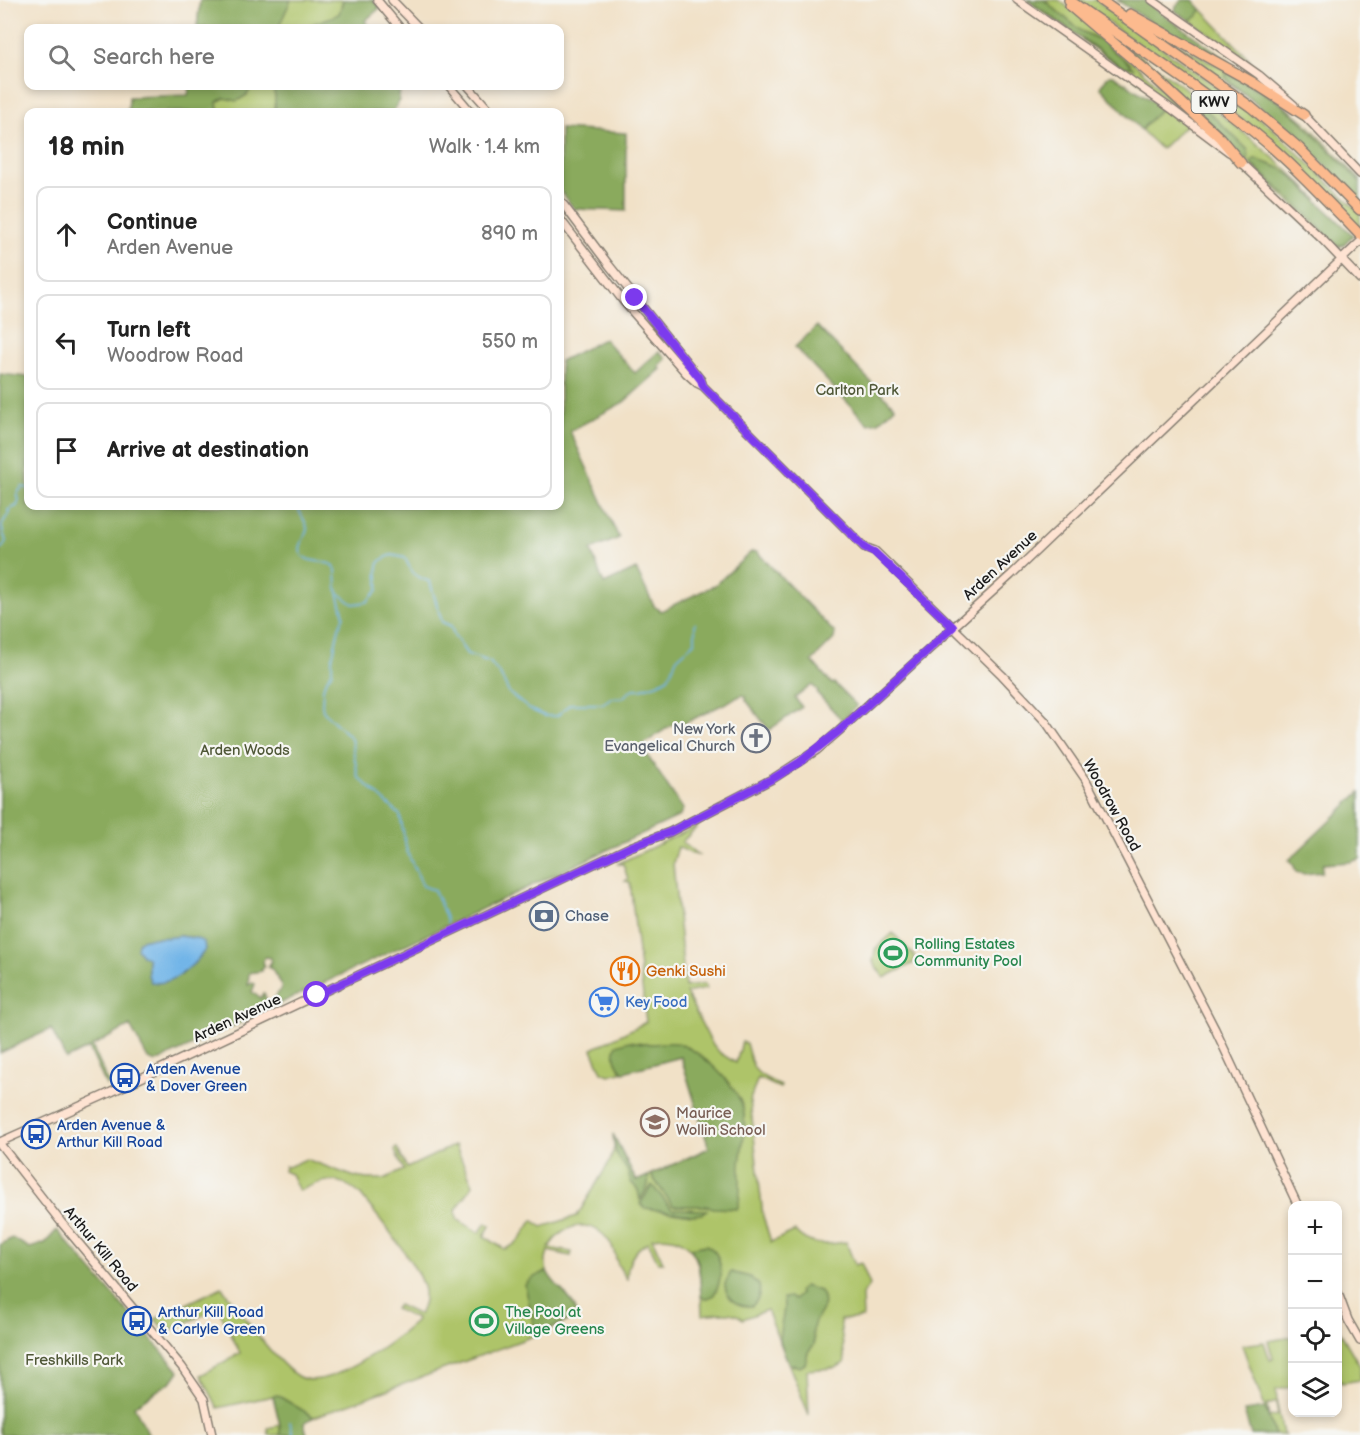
<!DOCTYPE html>
<html lang="en">
<head>
<meta charset="utf-8">
<style>
	:root { --surface:#fff; --page:#f2f2f2; --text:#222; --muted:#767676; --line:#e0e0e0 }
	body { margin:0; font-family:"Balsamiq Sans",sans-serif; background:var(--page); color:var(--text) }
	.controls { position:absolute; right:18px; bottom:18px; display:grid; overflow:hidden; border-radius:12px; box-shadow:0 3px 9px #0003 }
	.controls button { width:54px; height:54px; display:grid; place-items:center; padding:0; border:0; border-bottom:2px solid var(--line); background:var(--surface); color:var(--text); font:30px sans-serif }
	.stop { position:absolute; width:18px; height:18px; margin:-14px; border:4px solid #7c3aed; border-radius:50%; background:#fff }
	.stop.end { background:#7c3aed; border-color:#fff; box-shadow:0 2px 6px #0008 }
	.list { margin:0; padding:0; list-style:none }
	h2 { display:flex; justify-content:space-between; align-items:center; height:78px; margin:0; padding:0 24px; font-size:26px }
	h2 small { font-size:20px; font-weight:400; color:var(--muted) }
	.list li { display:grid; grid-template-columns:39px 1fr auto; gap:18px; align-items:center; box-sizing:border-box; height:96px; margin:0 12px 12px; padding:0 12px; border:2px solid var(--line); border-radius:12px }
	.list b { display:block; font-size:22px; white-space:nowrap }
	.list p { margin:0; font-size:20px; white-space:nowrap; color:var(--muted) }
	.list em { font-size:20px; font-style:normal; color:var(--muted) }
	.icon { flex:none; width:33px; height:33px; fill:none; stroke:currentColor; stroke-width:2; stroke-linecap:round; stroke-linejoin:round }
	.map { position:relative; flex:none; width:1360px; height:1435px; overflow:hidden }
	.search { position:absolute; background:var(--surface); box-shadow:0 3px 9px #0003; left:24px; top:24px; width:540px; height:66px; display:flex; align-items:center; gap:15px; box-sizing:border-box; padding:0 21px; border-radius:12px; color:var(--muted); font-size:22px }
	.panel { position:absolute; background:var(--surface); box-shadow:0 3px 9px #0003; left:24px; top:108px; width:540px; height:402px; border-radius:12px }
	.map>svg:first-child { display:block }
</style>
</head>
<body>
<div class="map">
<svg width="1360" height="1435" viewBox="0 0 1360 1435">
	<rect width="100%" height="100%" fill="#f6f6f2"/>
	<filter id="ink" filterUnits="userSpaceOnUse"><feTurbulence type="fractalNoise" baseFrequency=".0167" numOctaves="2"/><feDisplacementMap in="SourceGraphic" scale="12" xChannelSelector="R" yChannelSelector="G"/><feConvolveMatrix kernelMatrix="1 2 1 2 8 2 1 2 1" color-interpolation-filters="sRGB"/></filter>
	<filter id="wash" filterUnits="userSpaceOnUse"><feTurbulence type="fractalNoise" baseFrequency=".008" numOctaves="4" result="noise"/><feDisplacementMap in="SourceGraphic" scale="24" xChannelSelector="R" yChannelSelector="G"/><feGaussianBlur stdDeviation="1.35" result="paint"/><feColorMatrix in="noise" values="0 0 0 0 0 0 0 0 0 0 0 0 0 0 0 0 0 1.4 0 .05"/><feComposite in="paint" operator="in"/></filter>
	<g filter="url(#wash)">
		<rect width="100%" height="100%" fill="#f1e1c7"/>
		<path fill="#aec469" stroke="#657042" stroke-width="1.5" d="M200 0H348L346 28H197Z
			M1026 0H1028L1121 66 1128 68 1130 64 1108 47 1105 42 1081 31 1044 0H1059L1111 42 1201 125Z
			M1077 0H1096L1270 126 1360 213V227L1359 228 1304 171 1276 145Z
			M1201 9 1250 60 1251 62 1189 20 1193 19Z
			M1158 33 1273 96 1305 122 1360 179V182L1299 119 1274 99 1233 75H1226C1228 84 1241 88 1247 96Z
			M1128 47C1196 96 1259 139 1318 200L1290 175 1255 159 1252 164 1311 218 1336 245H1343L1338 248 1246 161 1248 150 1198 102 1187 100 1230 142 1231 146 1126 48Z
			M190 86H340L275 102V112H218L217 102 223 99Z
			M1162 107 1186 125 1161 149 1141 130Z
			M699 825 682 842 698 855 692 854 678 847 673 863 685 987 705 984 706 989 686 993 711 1042 720 1053 736 1063 742 1042 746 1043C754 1074 753 1071 781 1086L780 1088 758 1078 750 1100 763 1216 771 1242 795 1231C809 1247 826 1245 846 1242L855 1265 861 1263 870 1285 862 1295 863 1318 840 1320 845 1363 835 1368 807 1370 809 1415 767 1310 743 1319C732 1309 715 1314 702 1315 700 1278 705 1230 652 1238L663 1262H658L648 1242C633 1250 627 1262 627 1279 623 1273 619 1268 617 1262 615 1256 614 1249 611 1244 594 1217 563 1222 549 1248L572 1252 571 1256 548 1251C547 1256 545 1261 546 1265 546 1286 575 1293 577 1317L536 1335 306 1420 304 1423 307 1435H269L268 1428 280 1425 273 1396 218 1408 201 1375 240 1353 218 1308 166 1332 155 1319 222 1287C239 1310 277 1365 299 1377 328 1392 395 1340 415 1322L416 1319 395 1309 398 1305 419 1315C422 1309 425 1299 424 1292 422 1268 376 1215 360 1194 338 1175 323 1179 299 1191L291 1174 284 1171 285 1166 288 1167 306 1159 355 1177 367 1179H384L404 1170 394 1149 397 1148 407 1168 455 1145 473 1185 456 1210 457 1219 479 1233 486 1223 490 1226 484 1236 504 1249C518 1246 525 1232 533 1220L542 1227 577 1216 610 1161 614 1148 613 1134 637 1181 709 1148 681 1057 609 1075 602 1072 592 1049 646 1022 630 882 625 881 628 879 623 864H617Z
			M893 933 915 957 914 963 884 978 873 962 875 949Z
			M1339 1330 1360 1366V1380L1342 1383 1341 1381 1338 1384Z
			M1292 1337V1387L1276 1390 1277 1402 1267 1405 1269 1417 1278 1415 1276 1404H1277L1283 1434 1285 1435H1275L1242 1345 1264 1342 1270 1360 1273 1359 1268 1341Z"/>
		<path fill="#8aaa5d" stroke="#53633c" stroke-width="1.5" fill-rule="evenodd" d="M200 0H291L278 28H197Z
			M343 0H373L380 8 365 21 369 28H303L339 14Z
			M1028 0H1044L1081 31 1105 42 1108 47 1124 59 1133 68 1121 66Z
			M1117 0H1143L1229 61 1218 58 1152 23Z
			M1182 0H1193L1201 9 1197 17 1189 20 1175 11 1176 6Z
			M1228 73 1274 99 1299 119 1360 182V201L1309 149 1227 79 1225 75Z
			M1109 75H1113L1162 107 1141 130 1100 87Z
			M190 86H252L247 95 237 101 224 98 217 102 218 112H128L129 97 188 95Z
			M272 86H400L399 100 393 112H275V96Z
			M1190 99 1198 102 1248 150V160L1246 161 1231 146 1230 142 1187 100Z
			M560 129 626 133V211L574 209 560 190Z
			M1255 159 1280 168 1290 175 1353 235 1343 245H1336L1311 218 1252 164 1251 161Z
			M817 326 895 407 879 422 868 424 795 347Z
			M604 339 635 373 659 351 666 359 659 366 661 369 624 402 570 431 619 538 591 550 604 584 636 569 654 606 661 611 715 585 751 552H757L835 633 834 639 812 661 832 684 834 683 857 706 842 720 817 693 818 691 812 685 795 698 802 707 769 730 746 700V696L742 695 679 726 676 722 641 746 683 809 680 816 279 1004 275 1002 274 999C282 987 285 988 275 975 270 967 276 972 268 967L271 962V958L265 957 263 961 265 967H263L262 971 249 973 248 985 252 983 255 984 252 992 261 998 263 993H264L270 1009 156 1062 148 1059 130 1026 92 1046 109 1084 106 1085 89 1048 66 1059 51 1029 0 1053V374L28 377V506H560V361ZM179 936 195 938 205 950 181 975 173 976 165 982 148 974V959L159 938 166 940Z
			M1360 792V859L1350 862 1323 864 1322 872 1305 874 1296 872 1294 866 1289 860Z
			M629 1041C636 1042 644 1043 652 1044 661 1044 669 1041 679 1044 702 1051 736 1085 743 1108 747 1125 742 1147 740 1164 739 1175 742 1201 737 1209L714 1208 705 1206H673L651 1175 709 1148 681 1057 624 1072C615 1065 612 1054 617 1045Z
			M613 1134 636 1181 648 1176C651 1184 644 1193 640 1200L638 1190 631 1182 627 1170 616 1154Z
			M652 1185 672 1209 707 1210 702 1214 692 1215 645 1208 640 1204Z
			M57 1230 179 1371 172 1381 134 1406 149 1435H0V1245L12 1238 30 1248 45 1243Z
			M706 1245C725 1254 723 1281 713 1296L705 1299 701 1296 699 1266 697 1259 690 1248Z
			M547 1271C555 1289 575 1296 577 1317L536 1335 525 1285 532 1278Z
			M731 1272 750 1277 759 1285C761 1294 759 1300 752 1306 739 1308 725 1299 725 1284Z
			M804 1286 820 1291C831 1309 814 1314 813 1329 812 1334 815 1339 814 1345L808 1352 805 1364 800 1367 789 1364C786 1357 782 1349 780 1341 778 1327 787 1312 783 1298L790 1297 794 1300 800 1294 799 1291Z
			M277 1395 314 1417 304 1423 307 1435H280V1425L273 1396Z
			M1265 1408 1275 1435H1251L1244 1411Z"/>
		<path fill="#72b5e8" stroke="#476882" stroke-width="1.5" d="M179 936 195 938 204 942 205 950C194 966 171 987 151 982L148 975V959L142 955 137 948 139 941C153 935 165 940 179 936Z"/>
		<g fill="none" stroke-linecap="round" stroke-linejoin="round">
			<path stroke="#72b5e8" stroke-width="1.5" d="M301 506 299 510C301 516 306 522 307 528 308 536 289 553 310 560 318 562 326 562 333 565L336 570 337 589 344 616 339 628 332 659V672L325 682 323 689 322 705 323 711 351 738 358 777 400 815 407 852 423 886 434 890C438 900 446 913 447 924
				M0 549 3 547 6 541C0 524 0 527 9 513L8 510 17 506 19 500 17 494 22 487 28 488
				M340 594 353 604 367 602 378 590C380 573 370 562 392 555L405 558C413 575 413 575 430 582L442 622 451 626 454 635 467 654 490 662 501 676 509 693 529 709 545 716H557L570 704H602L611 698H622L633 689H641L659 683 668 678 677 658 695 642V623
				M290 1422 293 1435"/>
		</g>
	</g>
	<g filter="url(#ink)">
		<g fill="none" stroke-linecap="round" stroke-linejoin="round">
			<g stroke="#867e72" stroke-width="10">
				<path id="secondary" d="M377 0 400 28
					M392 0 419 28
					M1017 0 1173 110 1229 152
					M1152 0 1259 75 1294 105
					M449 86 471 112
					M468 86 491 112
					M1302 113 1360 174
					M1239 161 1322 239 1360 279
					M560 200 609 265 701 380 703 386 864 547 875 551 1002 675 1046 722 1086 780 1215 1029 1298 1206
					M560 219 624 302 686 373 697 383 703 386
					M0 1142 105 1095 630 847 670 832 774 778 817 750 839 731 1011 575 1360 242
					M0 1144 61 1222 182 1367 204 1399 212 1435
					M1338 1293 1348 1320 1360 1341"/>
			</g>
			<g stroke="#867e72" stroke-width="12">
				<path id="highway" d="M1069 0C1131 44 1197 85 1255 133 1293 164 1326 200 1360 235
					M1100 0 1251 107 1299 148 1360 210
					M1070 6 1155 78 1220 138 1241 163
					M1130 14 1254 83 1304 115"/>
			</g>
			<use href="#secondary" stroke="#fee3d2" stroke-width="7"/>
			<use href="#highway" stroke="#fcba8e" stroke-width="9"/>
		</g>
	</g>
	<g fill="none" stroke-linecap="round" stroke-linejoin="round" filter="url(#ink)">
		<path stroke="#7c3aed" stroke-width="8" d="M317 995 630 847 670 832 774 778 800 762 839 731 953 627 874 552 864 547 703 386 701 380 635 298"/>
	</g>
	<defs>
		<g id="church-ring" transform="scale(1.5)"><circle r="9.5" fill="#f6f6f2" stroke="#6b7280" stroke-width="1.5"/><path d="M-1.2-6h2.4v3.5h3.3v2.4h-3.3V6h-2.4V-.1h-3.3v-2.4h3.3Z" fill="#6b7280"/></g>
		<g id="bank-ring" transform="scale(1.5)"><circle r="9.5" fill="#f6f6f2" stroke="#5c6f8a" stroke-width="1.5"/><path d="M-6-4H6V4H-6ZM0-2.3a2.3 2.3 0 1 0 0 4.6a2.3 2.3 0 1 0 0-4.6Z" fill="#5c6f8a"/></g>
		<g id="stadium-ring" transform="scale(1.5)"><circle r="9.5" fill="#f6f6f2" stroke="#2e9e5b" stroke-width="1.5"/><path d="M0-5a6.5 5 0 1 0 0 10a6.5 5 0 1 0 0-10ZM-3.5-1.8h7v3.6h-7Z" fill="#2e9e5b"/></g>
		<g id="restaurant-ring" transform="scale(1.5)"><circle r="9.5" fill="#f6f6f2" stroke="#e8710a" stroke-width="1.5"/><path d="M-5-6h1v4h1v-4h1v4h1v-4h1v5L-1.5 .5V6h-2V.5L-5-1ZM5-6V6H3V1.5H1.5Q1.5-4 5-6Z" fill="#e8710a"/></g>
		<g id="supermarket-ring" transform="scale(1.5)"><circle r="9.5" fill="#f6f6f2" stroke="#3f7fe0" stroke-width="1.5"/><path d="M-6-5.5h2.5l.6 2H6L4.5 2H-2.5L-4.4-4H-6ZM-1.5 3.2a1.3 1.3 0 1 0 .1 0ZM3 3.2a1.3 1.3 0 1 0 .1 0Z" fill="#3f7fe0"/></g>
		<g id="bus-ring" transform="scale(1.5)"><circle r="9.5" fill="#f6f6f2" stroke="#1a4fb4" stroke-width="1.5"/><path d="M-5-6H5V4H4V6H2V4H-2V6H-4V4H-5ZM-3.5-4V0h7V-4ZM-3.5 1.2v1.5H-2V1.2ZM2 1.2v1.5H3.5V1.2Z" fill="#1a4fb4"/></g>
		<g id="school-ring" transform="scale(1.5)"><circle r="9.5" fill="#f6f6f2" stroke="#8d6e63" stroke-width="1.5"/><path d="M0-5L7-2L0 1L-7-2ZM-4 1L0 2.5L4 1V4Q0 6-4 4Z" fill="#8d6e63"/></g>
	</defs>
	<g fill-rule="evenodd">
		<use href="#church-ring" x="756" y="738"/>
		<use href="#bank-ring" x="544" y="916"/>
		<use href="#stadium-ring" x="893" y="953"/>
		<use href="#restaurant-ring" x="625" y="971"/>
		<use href="#supermarket-ring" x="604" y="1002"/>
		<use href="#bus-ring" x="125" y="1078"/>
		<use href="#school-ring" x="655" y="1122"/>
		<use href="#bus-ring" x="36" y="1134"/>
		<use href="#bus-ring" x="137" y="1321"/>
		<use href="#stadium-ring" x="484" y="1321"/>
	</g>
	<g text-anchor="middle" stroke-width="4.5" stroke-linejoin="round" paint-order="stroke">
		<rect fill="#f6f6f2" stroke="#5d5d5c" stroke-width="1.5" x="1191.5" y="91" width="45" height="22" rx="4.5"/>
		<g font-size="14" font-weight="bold" fill="#1c1c1c">
			<text x="1214" y="107">KWV</text>
		</g>
		<g font-size="15" fill="#4f5737" stroke="#f6f6f2">
			<text x="857" y="395">Carlton Park</text>
			<text x="245" y="755">Arden Woods</text>
			<text x="74" y="1365">Freshkills Park</text>
		</g>
		<g font-size="15" fill="#1c1c1c" stroke="#f6f6f2">
			<text transform="translate(1000 565) rotate(-43)" y="5">Arden Avenue</text>
			<text transform="translate(1112 805) rotate(61)" y="5">Woodrow Road</text>
			<text transform="translate(237 1018) rotate(-25)" y="5">Arden Avenue</text>
			<text transform="translate(101 1249) rotate(50)" y="5">Arthur Kill Road</text>
		</g>
		<g font-size="15" fill="#5b616d" stroke="#f6f6f2" text-anchor="end">
			<text x="735" y="734">New York<tspan x="735" dy="17">Evangelical Church</tspan></text>
		</g>
		<g font-size="15" fill="#4e5e75" stroke="#f6f6f2" text-anchor="start">
			<text x="565" y="921">Chase</text>
		</g>
		<g font-size="15" fill="#27864d" stroke="#f6f6f2" text-anchor="start">
			<text x="914" y="949">Rolling Estates<tspan x="914" dy="17">Community Pool</tspan></text>
			<text x="505" y="1317">The Pool at<tspan x="505" dy="17">Village Greens</tspan></text>
		</g>
		<g font-size="15" fill="#c56008" stroke="#f6f6f2" text-anchor="start">
			<text x="646" y="976">Genki Sushi</text>
		</g>
		<g font-size="15" fill="#366cbe" stroke="#f6f6f2" text-anchor="start">
			<text x="625" y="1007">Key Food</text>
		</g>
		<g font-size="15" fill="#164399" stroke="#f6f6f2" text-anchor="start">
			<text x="146" y="1074">Arden Avenue<tspan x="146" dy="17">&amp; Dover Green</tspan></text>
			<text x="57" y="1130">Arden Avenue &amp;<tspan x="57" dy="17">Arthur Kill Road</tspan></text>
			<text x="158" y="1317">Arthur Kill Road<tspan x="158" dy="17">&amp; Carlyle Green</tspan></text>
		</g>
		<g font-size="15" fill="#785e54" stroke="#f6f6f2" text-anchor="start">
			<text x="676" y="1118">Maurice<tspan x="676" dy="17">Wollin School</tspan></text>
		</g>
	</g>
</svg>
<div class="controls">
<button>+</button>
<button>−</button>
<button><svg class="icon" aria-label="locate" viewBox="0 0 24 24"><circle cx="12" cy="12" r="6"/><path d="M12 2v4M12 18v4M2 12h4M18 12h4"/></svg></button>
<button><svg class="icon" aria-label="layers" viewBox="0 0 24 24"><path d="M12 4l9 5-9 5-9-5zM3 14l9 5 9-5"/></svg></button>
</div>
<div class="stop" style="left:317px;top:995px"></div>
<div class="stop end" style="left:635px;top:298px"></div>
<div class="search"><svg class="icon" aria-label="search" viewBox="0 0 24 24"><circle cx="10" cy="10" r="6"/><path d="M15 15l6 6"/></svg>Search here</div>
<section class="panel">
<h2>18 min<small>Walk · 1.4 km</small></h2>
<ul class="list">
<li><svg class="icon" aria-label="ahead" viewBox="0 0 24 24"><path d="M12 20V5M6 11l6-6 6 6"/></svg><div><b>Continue</b><p>Arden Avenue</p></div><em>890 m</em></li>
<li><svg class="icon" aria-label="left" viewBox="0 0 24 24"><path d="M17 20v-9H6M10 6l-5 5 5 5"/></svg><div><b>Turn left</b><p>Woodrow Road</p></div><em>550 m</em></li>
<li><svg class="icon" aria-label="arrive" viewBox="0 0 24 24"><path d="M6 21V4h12l-3 4 3 4H6"/></svg><div><b>Arrive at destination</b></div></li>
</ul>
</section>
</div>
</body>
</html>
